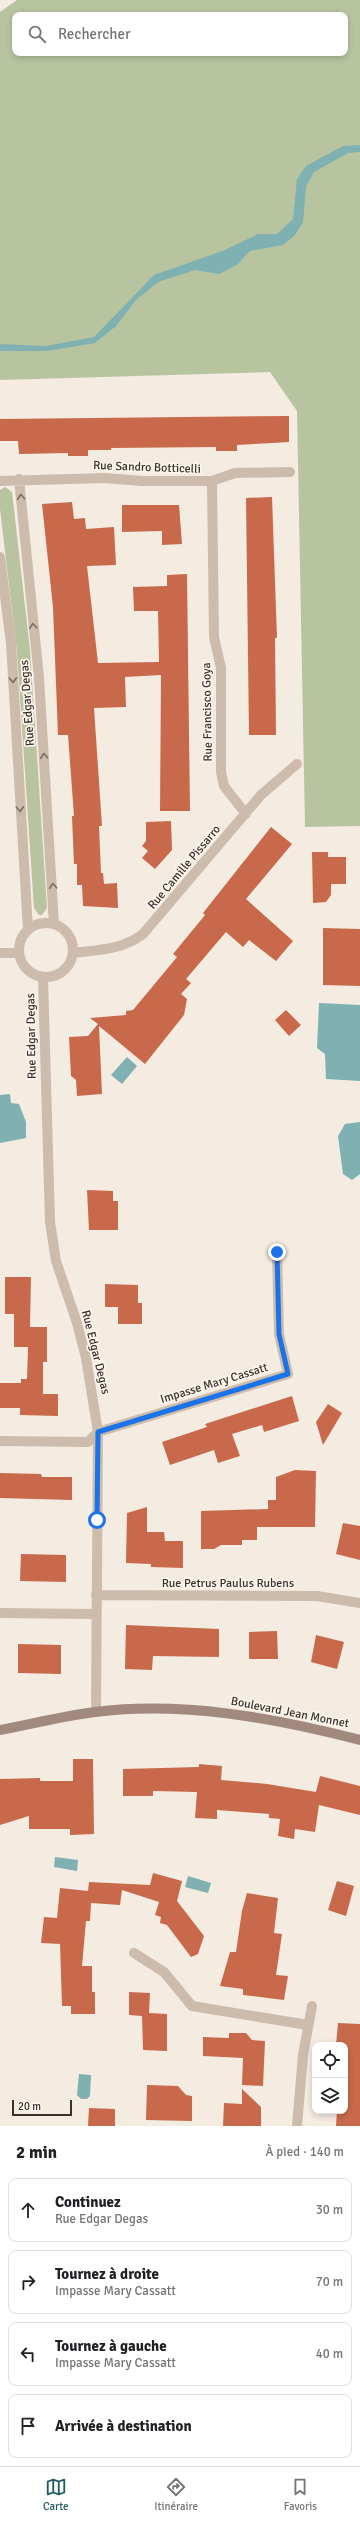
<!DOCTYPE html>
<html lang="fr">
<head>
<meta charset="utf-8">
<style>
	:root { --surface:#fff; --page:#f2f2f2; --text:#202124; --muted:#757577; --line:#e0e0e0; --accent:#1f5a5e }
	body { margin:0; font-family:Signika,sans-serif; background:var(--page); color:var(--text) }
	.controls { position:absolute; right:12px; bottom:12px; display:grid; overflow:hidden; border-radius:8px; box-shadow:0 2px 6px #0003 }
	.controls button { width:36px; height:36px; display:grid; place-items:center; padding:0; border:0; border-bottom:1px solid var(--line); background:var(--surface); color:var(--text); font:20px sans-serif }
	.scale { position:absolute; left:12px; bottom:10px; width:60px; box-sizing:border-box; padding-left:4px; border:2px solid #3b302b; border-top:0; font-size:11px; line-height:14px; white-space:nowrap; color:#3b302b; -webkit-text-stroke:3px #fbf5ee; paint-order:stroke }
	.stop { position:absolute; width:12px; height:12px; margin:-9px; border:3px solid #1a73e8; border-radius:50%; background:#fff }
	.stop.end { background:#1a73e8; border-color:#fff; box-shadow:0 1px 4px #0008 }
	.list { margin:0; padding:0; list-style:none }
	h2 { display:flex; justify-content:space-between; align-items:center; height:52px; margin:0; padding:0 16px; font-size:17px }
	h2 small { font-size:13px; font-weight:400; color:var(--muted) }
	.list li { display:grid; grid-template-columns:26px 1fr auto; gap:12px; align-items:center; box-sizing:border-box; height:64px; margin:0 8px 8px; padding:0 8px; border:1px solid var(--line); border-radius:8px }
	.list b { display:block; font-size:15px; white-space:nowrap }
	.list p { margin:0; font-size:13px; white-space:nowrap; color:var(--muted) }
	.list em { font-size:13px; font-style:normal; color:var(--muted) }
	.icon { flex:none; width:22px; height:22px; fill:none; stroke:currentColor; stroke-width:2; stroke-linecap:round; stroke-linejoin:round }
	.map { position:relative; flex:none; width:360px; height:2126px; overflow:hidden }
	.search { position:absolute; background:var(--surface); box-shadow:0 2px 6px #0003; left:12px; right:12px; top:12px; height:44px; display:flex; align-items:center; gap:10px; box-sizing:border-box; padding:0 14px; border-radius:8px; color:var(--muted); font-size:15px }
	.sheet { height:340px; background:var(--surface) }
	nav { display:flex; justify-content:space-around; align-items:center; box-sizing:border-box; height:56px; border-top:1px solid var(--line); background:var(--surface); font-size:11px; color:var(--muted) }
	nav a { display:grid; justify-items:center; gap:2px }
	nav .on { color:var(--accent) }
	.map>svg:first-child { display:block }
</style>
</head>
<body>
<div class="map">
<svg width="360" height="2126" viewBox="0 0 360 2126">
	<rect width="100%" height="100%" fill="#f4ebe1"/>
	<path fill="#b8c4a0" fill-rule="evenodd" d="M17 0H360V826L305 827 297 411 270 372 0 380V12ZM15 15H345V53H15Z
		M5 487 12 492 30 650 47 908 42 915H39L34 908 17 652 0 509V490Z"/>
	<path fill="#7fb0b2" d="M360 145V152L348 153 314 172 306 187 303 223 294 236 283 245 250 251 237 265 219 274 195 270 158 282 136 300 116 326 95 343 47 351H0V344L46 346 94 337 154 275 225 250 258 234H277L293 219 297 179 306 166 343 146Z
		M319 1003 360 1005V1081L326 1079 325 1054 317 1048Z
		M127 1057 137 1066 122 1084 111 1075Z
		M10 1094 11 1103 19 1104 26 1122V1138L0 1143V1095Z
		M360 1122V1174L352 1180 343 1174 338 1136 345 1124Z
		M55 1857 78 1860 77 1871 54 1867Z
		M188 1876 211 1883 208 1893 185 1887Z
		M79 2074 91 2075 90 2096 87 2099H81L77 2095Z"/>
	<path fill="#c8694b" d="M289 416V442L237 445V451H216V447L111 448V450H88V456H68V453L19 454 18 441H0V419Z
		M272 497 277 638H275L276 735H249L246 498Z
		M72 502 74 519 85 518 86 529 114 527 116 565 87 566 98 663 159 662 158 611H134L133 587 167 586V575L187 574 190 811H160L161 675 125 677 126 707 94 708 102 826H99L101 873H103L104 884 117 883 118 908 83 906 82 885H77V864H74L72 816H74L68 735H58L53 607 42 504Z
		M122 505H179L182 544 162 545V531L122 532Z
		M171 821 172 850 155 869 142 858 148 851 142 846 146 841V822Z
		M271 827 292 844 246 899 293 941 276 961 249 940 243 947 226 932 186 979 191 983 181 994 187 999 184 1015 145 1064 99 1026 102 1094 77 1096 76 1080 71 1076 69 1037 88 1036 98 1024 90 1018 126 1015V1011L133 1010 177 957 173 954 205 915 203 913Z
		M312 852H328V857H346V884H331V895L326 902 313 903Z
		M323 928 360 929V986L323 985Z
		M286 1010 301 1025 289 1036 275 1020Z
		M87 1190 113 1191V1201H118V1230H89Z
		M5 1277H31L30 1327H47V1362H43V1394H58V1416L20 1415V1408H0V1383H21V1379H27L28 1347H14V1314H5Z
		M105 1284 138 1285V1303H142V1324H118V1307H105Z
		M292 1396 299 1421 264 1432 262 1425 232 1434 240 1456 218 1463 214 1450 170 1465 162 1442 207 1427 205 1424Z
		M328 1404 342 1413 323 1445 316 1422Z
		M295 1470 316 1471 315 1527H257V1540H242V1545H221L214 1549H201V1511L268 1509V1500H276V1477Z
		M0 1473 41 1474 42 1477H72V1500L0 1498Z
		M147 1507V1532H164L165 1541H183V1568L151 1567V1564L126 1563 127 1513Z
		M343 1523 360 1526V1560L336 1554Z
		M21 1554 66 1555V1582L20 1581Z
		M126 1625 219 1629V1657L153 1656 152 1670 125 1669Z
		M277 1631 278 1659H249V1632Z
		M316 1635 344 1642 337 1669 311 1662Z
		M18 1644 61 1645V1674L18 1673Z
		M73 1759H93L94 1834 70 1835V1829H29V1816L0 1825V1779L40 1778V1781H73Z
		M199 1764 222 1766 221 1780 267 1784 316 1792 320 1776 360 1786V1815L319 1805 315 1832 295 1829 294 1839 278 1836 280 1819 269 1818V1814L217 1810V1819L195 1818 197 1792 153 1791V1796H123V1769L199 1767Z
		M153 1873 182 1881 177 1901 204 1936 198 1954 191 1957 167 1925 160 1923 161 1917 155 1915 159 1902 122 1890 120 1905 91 1903 90 1921H86L82 1966H92V1992H95V2014H71V2006H62L60 1944 41 1943 44 1917 57 1918 60 1888 88 1891 89 1882 150 1885Z
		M337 1881 354 1886 346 1916 328 1910Z
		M247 1893 278 1898 274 1933 282 1934 276 1975 288 1976 284 2000 243 1995V1989L220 1986 230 1952H236L242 1911Z
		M129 1992 150 1993 149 2013 167 2014V2051L143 2050 142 2016 129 2015Z
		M338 2023 360 2024V2126H336L337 2111H345V2045H336Z
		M229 2033H246L252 2040 265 2041 263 2086 242 2085 243 2058 203 2056V2037L229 2038Z
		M147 2085 178 2086 186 2095 192 2096V2121L146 2120Z
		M242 2089 261 2107V2126H223L224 2103 242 2104Z
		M89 2108 115 2109V2126H88Z"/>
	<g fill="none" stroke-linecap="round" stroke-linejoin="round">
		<path stroke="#cdbbac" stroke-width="10" d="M19 479 39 678 54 924
			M0 481 105 478 142 481H212L235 473 290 472
			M212 481 214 637 221 668V772L224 786 246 814
			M0 557 11 643 28 930
			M19 950a27 27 0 1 1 54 0a27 27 0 1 1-54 0Z
			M0 953H19
			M73 953C98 950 122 950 143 934L261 795 297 764
			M43 978 50 1222 56 1261 77 1323 86 1358 98 1432 96 1712
			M0 1441 88 1442 98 1432 288 1374 279 1334 277 1252
			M96 1595 317 1596 360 1603
			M0 1613 95 1614
			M134 1953 164 1972 192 2006 308 2025
			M297 2126 303 2055 312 2006"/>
		<path stroke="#a18a7d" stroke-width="10" d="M0 1730C32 1724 63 1716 95 1712 184 1701 274 1718 360 1740"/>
	</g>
	<defs><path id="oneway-chevron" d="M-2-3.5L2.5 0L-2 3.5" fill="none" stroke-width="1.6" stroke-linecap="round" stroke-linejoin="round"/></defs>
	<g stroke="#7d6f65">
		<use href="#oneway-chevron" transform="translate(21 497) rotate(-94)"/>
		<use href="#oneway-chevron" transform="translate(33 626) rotate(-96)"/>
		<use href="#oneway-chevron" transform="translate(13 680) rotate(87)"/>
		<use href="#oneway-chevron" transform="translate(44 756) rotate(-94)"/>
		<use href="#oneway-chevron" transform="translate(20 809) rotate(87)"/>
		<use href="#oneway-chevron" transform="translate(53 886) rotate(-93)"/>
	</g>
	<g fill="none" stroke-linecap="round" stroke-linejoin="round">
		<path stroke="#1a73e8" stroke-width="5" d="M97 1520 98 1432 288 1374 279 1334 277 1252"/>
	</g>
	<g text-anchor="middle" stroke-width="3.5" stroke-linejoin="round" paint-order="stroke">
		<g font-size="12" fill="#3b302b" stroke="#fbf5ee">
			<text transform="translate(147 467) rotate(2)" y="4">Rue Sandro Botticelli</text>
			<text transform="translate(27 703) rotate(-94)" y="4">Rue Edgar Degas</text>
			<text transform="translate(207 712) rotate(-91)" y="4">Rue Francisco Goya</text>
			<text transform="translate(184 867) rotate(-50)" y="4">Rue Camille Pissarro</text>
			<text transform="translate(31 1036) rotate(-91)" y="4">Rue Edgar Degas</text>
			<text transform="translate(96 1352) rotate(76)" y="4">Rue Edgar Degas</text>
			<text transform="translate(214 1383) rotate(-17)" y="4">Impasse Mary Cassatt</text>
			<text x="228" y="1587">Rue Petrus Paulus Rubens</text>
			<text transform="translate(290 1712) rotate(11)" y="4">Boulevard Jean Monnet</text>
		</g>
	</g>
</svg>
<div class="controls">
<button><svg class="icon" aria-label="locate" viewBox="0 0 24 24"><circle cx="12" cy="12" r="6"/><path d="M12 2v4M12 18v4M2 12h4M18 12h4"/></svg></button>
<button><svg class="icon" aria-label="layers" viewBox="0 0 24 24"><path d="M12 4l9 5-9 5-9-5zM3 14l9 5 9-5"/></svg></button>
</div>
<div class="scale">20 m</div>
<div class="stop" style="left:97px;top:1520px"></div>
<div class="stop end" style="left:277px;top:1252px"></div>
<div class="search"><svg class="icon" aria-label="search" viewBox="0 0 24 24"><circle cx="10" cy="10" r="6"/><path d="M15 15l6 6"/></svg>Rechercher</div>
</div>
<section class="sheet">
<h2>2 min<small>À pied · 140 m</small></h2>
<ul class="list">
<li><svg class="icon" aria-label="ahead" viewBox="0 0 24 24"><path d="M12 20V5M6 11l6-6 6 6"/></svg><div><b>Continuez</b><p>Rue Edgar Degas</p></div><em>30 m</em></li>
<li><svg class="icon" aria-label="right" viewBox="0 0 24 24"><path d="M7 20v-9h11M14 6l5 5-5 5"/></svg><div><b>Tournez à droite</b><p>Impasse Mary Cassatt</p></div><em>70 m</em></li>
<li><svg class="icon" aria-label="left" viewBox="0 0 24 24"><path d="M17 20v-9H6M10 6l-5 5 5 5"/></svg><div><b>Tournez à gauche</b><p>Impasse Mary Cassatt</p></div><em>40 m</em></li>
<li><svg class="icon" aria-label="arrive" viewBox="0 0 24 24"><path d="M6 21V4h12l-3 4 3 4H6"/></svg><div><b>Arrivée à destination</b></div></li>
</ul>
</section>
<nav>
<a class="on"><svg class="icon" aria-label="map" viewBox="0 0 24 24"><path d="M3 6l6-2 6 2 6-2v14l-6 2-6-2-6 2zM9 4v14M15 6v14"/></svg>Carte</a>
<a><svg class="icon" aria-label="directions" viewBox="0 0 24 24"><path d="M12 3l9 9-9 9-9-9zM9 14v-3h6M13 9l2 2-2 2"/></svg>Itinéraire</a>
<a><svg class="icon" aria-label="saved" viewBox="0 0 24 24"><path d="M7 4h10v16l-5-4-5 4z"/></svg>Favoris</a>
</nav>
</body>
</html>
